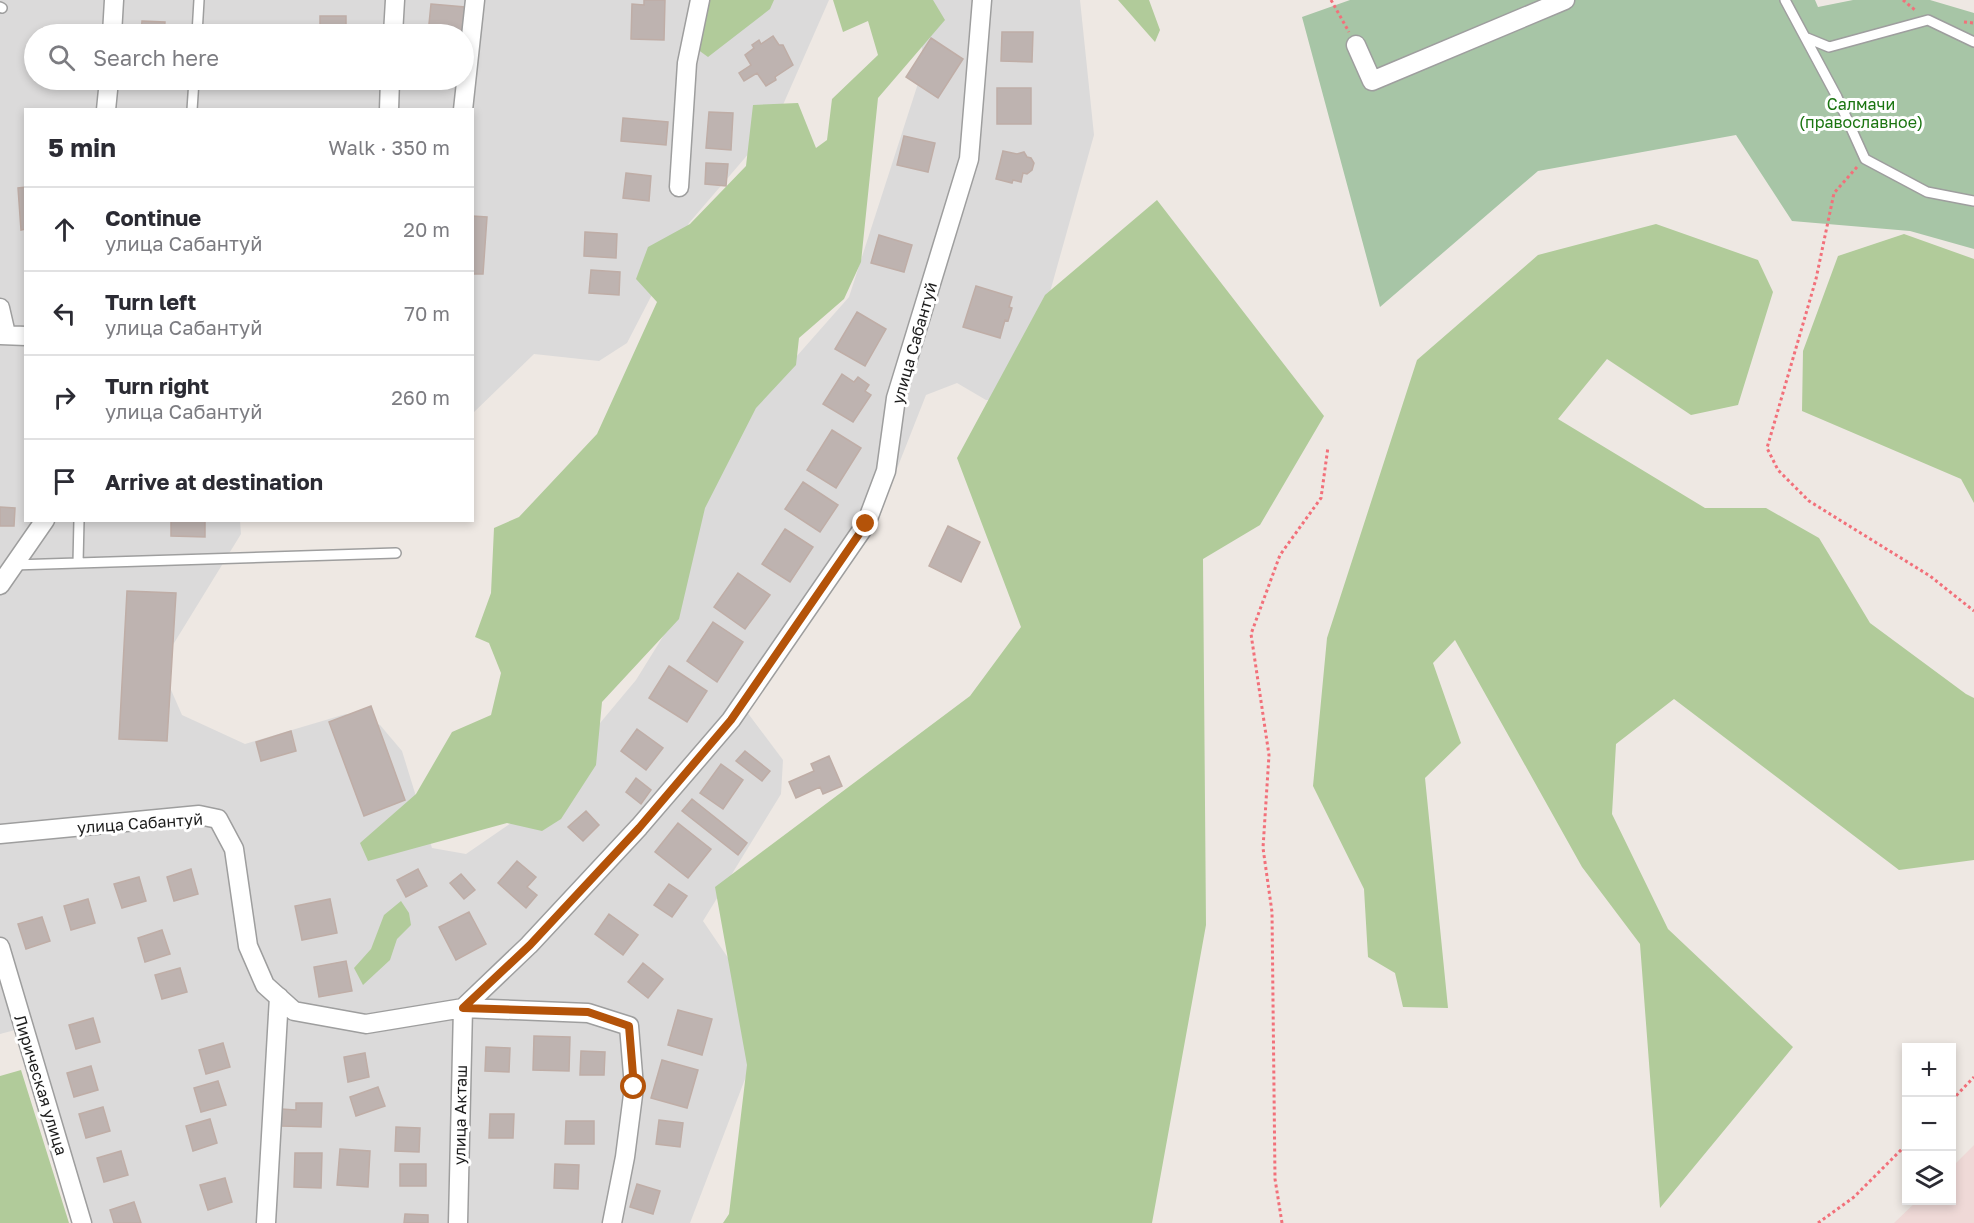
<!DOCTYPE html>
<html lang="en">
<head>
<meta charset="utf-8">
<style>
	:root { --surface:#fff; --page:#f2f2f3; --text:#2b2b33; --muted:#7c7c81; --line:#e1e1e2 }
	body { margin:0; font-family:"Golos Text",sans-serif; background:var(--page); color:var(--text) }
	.controls { position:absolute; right:18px; bottom:18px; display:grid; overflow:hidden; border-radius:0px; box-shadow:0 3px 9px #0003 }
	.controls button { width:54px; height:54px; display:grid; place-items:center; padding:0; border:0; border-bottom:2px solid var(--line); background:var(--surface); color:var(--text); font:30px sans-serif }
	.stop { position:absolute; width:18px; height:18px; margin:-14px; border:4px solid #b45309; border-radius:50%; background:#fff }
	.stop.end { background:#b45309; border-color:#fff; box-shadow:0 2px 6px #0008 }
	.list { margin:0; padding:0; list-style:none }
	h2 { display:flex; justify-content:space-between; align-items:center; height:78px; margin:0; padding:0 24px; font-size:26px }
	h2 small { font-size:20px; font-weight:400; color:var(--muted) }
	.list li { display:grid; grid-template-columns:39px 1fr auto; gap:18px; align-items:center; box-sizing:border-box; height:84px; padding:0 24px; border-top:2px solid var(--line) }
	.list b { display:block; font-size:22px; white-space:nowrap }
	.list p { margin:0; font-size:20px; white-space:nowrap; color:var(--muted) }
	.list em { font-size:20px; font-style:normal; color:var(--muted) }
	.icon { flex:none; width:33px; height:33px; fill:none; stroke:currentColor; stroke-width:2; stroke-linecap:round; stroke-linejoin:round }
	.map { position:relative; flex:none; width:1974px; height:1223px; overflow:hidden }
	.search { position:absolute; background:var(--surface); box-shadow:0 3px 9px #0003; left:24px; top:24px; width:450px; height:66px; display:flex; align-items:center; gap:15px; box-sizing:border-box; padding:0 21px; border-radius:33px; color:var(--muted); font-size:22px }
	.panel { position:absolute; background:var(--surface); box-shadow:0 3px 9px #0003; left:24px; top:108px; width:450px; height:414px; border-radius:0px }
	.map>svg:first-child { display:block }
</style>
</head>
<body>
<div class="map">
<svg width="1974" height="1223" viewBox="0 0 1974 1223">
	<rect width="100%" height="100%" fill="#eee8e3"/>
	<path fill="#dbdada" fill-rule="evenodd" d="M0 0H829L775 123 689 223 627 343 599 361 534 354 473 413 472 110H26V520L240 521 241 534 171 648 168 683 182 715 245 744 346 714 380 725 402 751 432 848 466 854 524 814 636 680 672 622 692 523 735 426 849 297 923 68 919 0H1080L1094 135 1020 399 986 400 957 383 926 395 878 517 744 708 783 760 781 794 703 921 741 977 758 1045 690 1223H85L34 1025 0 1034ZM34 34H464V80H34Z"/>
	<path fill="#efd9d7" d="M1974 1145V1223H1894L1917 1201 1952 1200V1167Z"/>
	<path fill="#b1cb9a" d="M705 0H774L770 9 708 57 690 44Z
		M833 0H933L945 20 878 98 861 262 844 299 799 338 796 365 756 408 705 508 679 619 602 702 596 765 561 819 542 831 507 823 368 861 360 843 416 794 452 732 491 715 501 673 489 643 475 637 491 593 494 528 519 517 597 434 657 302 636 279 648 247 690 224 746 166 753 105 798 103 816 148 827 140 832 99 878 55 868 21 843 32Z
		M1118 0H1149L1160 30 1155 42Z
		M1157 200 1324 416 1260 525 1203 559 1206 925 1152 1223H723L729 1214 747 1065 715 887 970 696 1021 627 957 458 1045 295Z
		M1656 224 1758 260 1773 292 1738 405 1691 415 1607 359 1558 419 1705 508H1766L1819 538 1870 623 1966 694 1974 698V860L1899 870 1674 699 1616 744 1612 814 1668 929 1793 1047 1660 1208 1640 944 1582 867 1455 640 1433 663 1461 743 1425 778 1448 1008 1403 1007 1395 973 1368 957 1364 889 1313 786 1327 638 1417 360 1538 255Z
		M1904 234 1974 259V503L1961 479 1802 411 1803 351 1838 256Z
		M401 901 409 913 411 925 397 939 390 960 363 985 354 968 371 949 384 915Z
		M21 1070 69 1223H0V1076Z"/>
	<path fill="#a7c5a6" d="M1350 0H1815L1818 7 1853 0H1930L1974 13V249L1910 231 1792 221 1736 135 1538 171 1380 307 1302 17Z"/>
	<path fill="#beb3b0" stroke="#bfada6" stroke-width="1.5" d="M644 0H665L664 40 631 39 632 4 644 5Z
		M431 4 465 7 462 34H428Z
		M320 16H346V34H316V26L320 25Z
		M142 21 165 22 164 34H141Z
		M73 27V34H43V28Z
		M1002 32H1033L1032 62 1001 61Z
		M773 36 779 45H783L793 65 775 77 776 80 766 86 757 73 744 81 739 73 751 65 745 55 754 48 752 45 759 40 761 44Z
		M931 38 963 59 938 98 906 77Z
		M997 88H1031V124H997Z
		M709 112 733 113 731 150 706 148Z
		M623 118 668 122 666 145 621 141Z
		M904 136 935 143 928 172 897 165Z
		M1003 151 1017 154 1024 152 1027 157 1031 158 1034 163 1032 170 1027 174 1023 173 1021 182 1013 180 1012 183 996 179Z
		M706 163 728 164 726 186 705 184Z
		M626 173 651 176 649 201 623 198Z
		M26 187V229L21 230 18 188Z
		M472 216 487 217 483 274H472Z
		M585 232 617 234 616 258 584 256Z
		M879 235 912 245 904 272 871 263Z
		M591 270 620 272 619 295 589 293Z
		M976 286 1012 297 1009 307 1012 308 1008 321 1005 320 1000 338 963 327Z
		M857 312 886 329 865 366 835 349Z
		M842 374 854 382 858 377 869 385 865 391 871 395 853 422 823 404Z
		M832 430 861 448 836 488 807 470Z
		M803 482 838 505 820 532 785 509Z
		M0 507 15 508 14 526H0Z
		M171 520H205V537L171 536Z
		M948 526 980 542 961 582 929 566Z
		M785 529 813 547 790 582 762 564Z
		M738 573 770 595 745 629 714 607Z
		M127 591 176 593 167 741 119 739Z
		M713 622 743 642 717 682 687 661Z
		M669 666 707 691 687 722 649 698Z
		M371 706 405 800 364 816 329 722Z
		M637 729 663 748 646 770 621 751Z
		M291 731 296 751 261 761 256 742Z
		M745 751 770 771 762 781 736 761Z
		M829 756 842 786 823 794 820 787 796 798 789 782 814 771 811 764Z
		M721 764 743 780 723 809 700 793Z
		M636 778 651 790 641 804 626 792Z
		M692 799 747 843 738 855 682 811Z
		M586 811 599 825 583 841 568 827Z
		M678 823 711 849 688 878 655 852Z
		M517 861 536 877 527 887 537 895 526 908 498 883Z
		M191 869 198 894 174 901 167 877Z
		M418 869 427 886 406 897 397 880Z
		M461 874 475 890 464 899 450 883Z
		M139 877 146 901 122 908 114 884Z
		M669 884 687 896 672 917 654 905Z
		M88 899 95 923 71 930 64 906Z
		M330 899 337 933 302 940 295 906Z
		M469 912 486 944 456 960 439 927Z
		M609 914 638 935 623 955 595 934Z
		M42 917 50 941 26 949 18 924Z
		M162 930 170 954 145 962 138 938Z
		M346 961 352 991 319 997 314 967Z
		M643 963 663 979 648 998 628 982Z
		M180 968 187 992 162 999 155 975Z
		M678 1010 712 1019 702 1055 668 1045Z
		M93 1018 100 1042 76 1049 69 1025Z
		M534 1036 570 1037 569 1071 533 1070Z
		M223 1043 230 1067 206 1074 199 1050Z
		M486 1047 510 1048 509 1072 485 1071Z
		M581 1051 605 1052 604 1075H580Z
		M365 1053 369 1077 348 1082 344 1057Z
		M662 1060 698 1070 687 1108 651 1098Z
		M91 1066 98 1090 74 1097 67 1073Z
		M218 1081 226 1105 201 1112 194 1088Z
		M378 1087 385 1106 356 1116 350 1097Z
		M296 1103H322L321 1127 281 1126 282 1109 296 1110Z
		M103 1107 110 1131 86 1138 79 1114Z
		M490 1114H514L513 1138H489Z
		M210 1119 217 1143 193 1151 186 1126Z
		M659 1120 683 1123 680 1147 656 1144Z
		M566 1121H594V1144H565Z
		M396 1127 420 1128 419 1152 395 1151Z
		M340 1149 370 1151 368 1187 337 1185Z
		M121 1151 128 1175 104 1182 97 1158Z
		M295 1153H322L321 1188 294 1187Z
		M400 1164H426V1186H400Z
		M555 1164 579 1165 578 1189 554 1188Z
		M225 1178 232 1202 208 1210 200 1185Z
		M637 1184 660 1191 653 1214 630 1207Z
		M134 1202 141 1223H114L110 1210Z
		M405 1214 428 1215V1223H404Z"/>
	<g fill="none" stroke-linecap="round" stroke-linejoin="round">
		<g stroke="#9e9e9e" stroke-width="12">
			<path id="service" d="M1785 0 1837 97 1865 159 1927 192 1974 201
				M0 7 2 8
				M197 34 199 0
				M1807 38 1829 47 1928 20 1974 42
				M192 110 194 80
				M78 563 79 520
				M13 565 396 553"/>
		</g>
		<g stroke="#9e9e9e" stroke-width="21">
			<path id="minor" d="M112 34 114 0
				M393 34 395 0
				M1356 45 1372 81 1565 0
				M106 110 109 80
				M389 110 390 80
				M463 110 475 0
				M679 187 687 63 700 0
				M0 308 6 334
				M0 335 26 336
				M0 585 45 520
				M0 834 199 815 218 819 234 849 248 946 265 985 294 1011 366 1024 463 1008 588 1013 629 1026 634 1087 625 1157 612 1223
				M0 947 82 1223
				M266 1223 279 997
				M458 1223 463 1008 529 945 639 827 731 720 866 524 886 471 896 398 969 159 982 0"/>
		</g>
		<path stroke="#f2707a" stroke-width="3" stroke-dasharray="3 3" stroke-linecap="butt" d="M1331 0 1349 32
			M1903 0 1915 10
			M1964 22 1974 23
			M1857 167 1834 193 1816 279 1767 448 1778 470 1809 501 1930 576 1974 611
			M1952 1100 1974 1077
			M1282 1223 1275 1179 1272 912 1263 848 1269 755 1251 634 1280 555 1321 498 1328 447
			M1818 1223 1854 1197 1906 1145"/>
		<use href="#service" stroke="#fff" stroke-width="9"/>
		<use href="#minor" stroke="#fff" stroke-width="18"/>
	</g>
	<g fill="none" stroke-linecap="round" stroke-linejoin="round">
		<path stroke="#b45309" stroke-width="8" d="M634 1087 629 1026 588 1012 463 1008 530 945 639 828 731 720 866 524"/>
	</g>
	<g text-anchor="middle" stroke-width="6" stroke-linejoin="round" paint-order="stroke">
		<g font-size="16" fill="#1b7511" stroke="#fff">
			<text x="1861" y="110">Салмачи<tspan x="1861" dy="18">(православное)</tspan></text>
		</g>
		<g font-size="16" fill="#1d1d1d" stroke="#fff">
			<text transform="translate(914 343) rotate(-74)" y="6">улица Сабантуй</text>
			<text transform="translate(140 823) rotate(-4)" y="6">улица Сабантуй</text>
			<text transform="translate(41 1085) rotate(73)" y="6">Лирическая улица</text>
			<text transform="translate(460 1115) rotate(-89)" y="6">улица Акташ</text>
		</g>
	</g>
</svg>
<div class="controls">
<button>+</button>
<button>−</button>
<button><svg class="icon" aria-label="layers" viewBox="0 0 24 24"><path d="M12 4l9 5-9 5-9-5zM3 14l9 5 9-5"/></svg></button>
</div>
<div class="stop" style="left:634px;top:1087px"></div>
<div class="stop end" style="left:866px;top:524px"></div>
<div class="search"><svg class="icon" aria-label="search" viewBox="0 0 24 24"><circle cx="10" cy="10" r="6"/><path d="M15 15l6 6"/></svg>Search here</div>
<section class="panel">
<h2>5 min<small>Walk · 350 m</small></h2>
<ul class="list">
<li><svg class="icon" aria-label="ahead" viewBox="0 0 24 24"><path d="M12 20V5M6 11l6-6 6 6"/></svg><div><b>Continue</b><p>улица Сабантуй</p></div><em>20 m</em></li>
<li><svg class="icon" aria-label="left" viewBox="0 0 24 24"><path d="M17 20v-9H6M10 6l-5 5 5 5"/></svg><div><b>Turn left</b><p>улица Сабантуй</p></div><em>70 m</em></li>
<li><svg class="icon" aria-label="right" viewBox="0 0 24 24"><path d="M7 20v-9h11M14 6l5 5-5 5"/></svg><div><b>Turn right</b><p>улица Сабантуй</p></div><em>260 m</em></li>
<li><svg class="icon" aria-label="arrive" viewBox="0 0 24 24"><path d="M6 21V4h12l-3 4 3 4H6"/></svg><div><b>Arrive at destination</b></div></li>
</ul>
</section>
</div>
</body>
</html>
